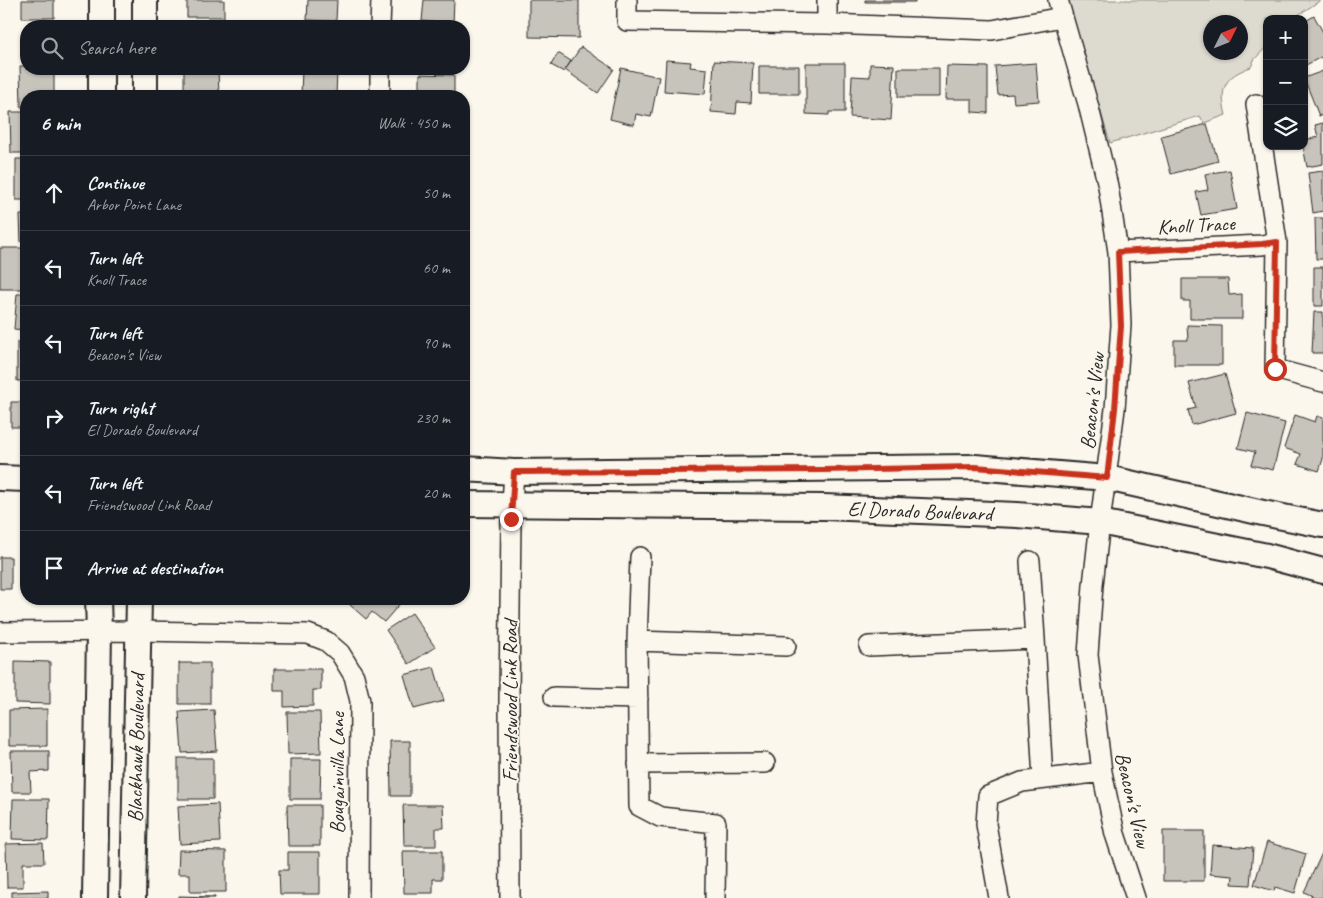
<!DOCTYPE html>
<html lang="en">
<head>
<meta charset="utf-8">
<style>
	:root { --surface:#171b24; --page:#242831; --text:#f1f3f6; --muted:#9ea1a6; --line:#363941 }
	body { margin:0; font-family:Caveat,sans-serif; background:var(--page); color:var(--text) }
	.controls { position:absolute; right:15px; top:15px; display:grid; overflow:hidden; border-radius:10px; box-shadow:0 1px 4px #0004 }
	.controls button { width:45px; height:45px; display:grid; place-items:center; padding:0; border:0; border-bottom:1px solid var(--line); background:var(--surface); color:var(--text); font:25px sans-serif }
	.compass { position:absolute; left:1203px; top:15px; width:45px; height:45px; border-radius:50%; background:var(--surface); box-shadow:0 1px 4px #0004; rotate:47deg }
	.stop { position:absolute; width:15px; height:15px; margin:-11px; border:4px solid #c8321e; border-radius:50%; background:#fff }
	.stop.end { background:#c8321e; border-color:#fff; box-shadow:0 1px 5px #0008 }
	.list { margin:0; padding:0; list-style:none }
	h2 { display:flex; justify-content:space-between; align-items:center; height:65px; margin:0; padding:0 20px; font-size:21px }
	h2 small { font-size:16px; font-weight:400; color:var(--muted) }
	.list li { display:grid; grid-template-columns:32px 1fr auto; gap:15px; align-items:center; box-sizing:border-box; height:75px; padding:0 20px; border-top:1px solid var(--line) }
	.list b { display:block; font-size:19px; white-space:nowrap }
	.list p { margin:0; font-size:16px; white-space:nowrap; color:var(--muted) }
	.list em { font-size:16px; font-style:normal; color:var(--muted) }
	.icon { flex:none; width:28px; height:28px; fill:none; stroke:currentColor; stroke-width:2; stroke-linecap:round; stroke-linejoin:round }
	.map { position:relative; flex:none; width:1323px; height:898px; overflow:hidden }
	.search { position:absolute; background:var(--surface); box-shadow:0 1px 4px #0004; left:20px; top:20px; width:450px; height:55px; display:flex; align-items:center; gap:12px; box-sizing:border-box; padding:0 18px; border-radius:20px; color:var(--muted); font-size:19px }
	.panel { position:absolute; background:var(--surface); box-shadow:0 1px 4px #0004; left:20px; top:90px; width:450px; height:515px; border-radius:20px }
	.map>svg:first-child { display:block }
</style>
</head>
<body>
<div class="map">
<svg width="1323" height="898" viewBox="0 0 1323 898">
	<rect width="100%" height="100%" fill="#fbf7ec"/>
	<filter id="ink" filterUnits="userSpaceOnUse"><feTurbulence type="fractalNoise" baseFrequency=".02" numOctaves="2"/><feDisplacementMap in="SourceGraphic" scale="10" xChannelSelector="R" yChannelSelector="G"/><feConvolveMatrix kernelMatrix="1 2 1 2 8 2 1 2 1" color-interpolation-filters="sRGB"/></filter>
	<g filter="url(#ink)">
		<path fill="#dddad0" stroke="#84827e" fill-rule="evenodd" d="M1068 0H1321L1292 19H1267V46L1254 60 1251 67C1224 76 1219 89 1226 115L1204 123 1200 116 1110 143ZM1210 22H1240V52H1210Z"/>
		<path fill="#c7c4bc" stroke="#2b2b2b" d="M22 0H54V18H22Z
			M187 0H224V17H187Z
			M308 0H337L336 21 307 20Z
			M424 0H454L453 24 422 21Z
			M529 0H579V38L529 37Z
			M865 0H915V2H865Z
			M1314 16 1323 32V56L1304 66V22Z
			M33 24H54V26H33Z
			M23 33H26V59H22Z
			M581 47 614 69 598 93 565 70Z
			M558 53 571 61 564 72 551 65Z
			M666 60 691 62 690 67 707 69 705 94 664 91Z
			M714 61 753 63 751 103 737 102 736 114 711 112Z
			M806 63H845V112H829V115L806 114Z
			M1036 63 1039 101 1014 103 1013 94 998 95 995 66Z
			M870 64 894 65 891 120 850 117 852 76 870 77Z
			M20 66H26V69H54V96H26V107H21Z
			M759 66H799V94H759Z
			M947 66 988 67V113L972 112V99H946Z
			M621 68 659 77 651 117 636 114 634 125 610 119Z
			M898 68H939V97H898Z
			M184 69H218L219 96H184Z
			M302 69 337 70 336 96H301Z
			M1323 71V115L1319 116 1304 78Z
			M420 74 454 75V96H420Z
			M10 112H26V153H11Z
			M1323 123V164L1307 167 1303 146H1304V140L1318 137 1315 125Z
			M1207 124 1218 161 1171 174 1161 136Z
			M16 159H26V200H16Z
			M1230 170 1237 209 1201 215 1196 192 1208 190 1205 174Z
			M1323 171V211L1313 213 1308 173Z
			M20 215H26V242H21Z
			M1315 218H1323V259H1316Z
			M0 248H26V289H0Z
			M1314 267H1323V306H1314Z
			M1182 279H1228L1229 295 1242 294V319H1190V301H1182Z
			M17 294H26V330L14 329Z
			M1314 312H1323V353H1312Z
			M1187 325 1222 326V365H1174V340H1188Z
			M17 342H26V381H17Z
			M1225 374 1236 413 1192 425 1188 410 1196 408 1189 383Z
			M464 394H467V419H464Z
			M11 402H26V427H11Z
			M1247 413 1285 423 1273 470 1251 465 1255 452 1238 448Z
			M1295 415 1315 422 1317 416 1323 418V459L1319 471 1297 464 1301 454 1284 448Z
			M0 557H11V589H0Z
			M21 559H26V589H21Z
			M355 599H404L384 622 372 612 366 619 350 605Z
			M412 613 435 647 409 664 386 630Z
			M15 661 50 662V704L15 703Z
			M179 663H210V704H179Z
			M434 667 444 701 414 709 404 675Z
			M274 669H321V690H313V706L284 707V691H274Z
			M47 709V746H9V710Z
			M214 710 217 751 182 753 179 712Z
			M287 712H320L321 753 288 754Z
			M390 741H410V796H391Z
			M11 751H49V771L30 772 31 792H12Z
			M178 758H213V799H178Z
			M290 759H321L320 799H290Z
			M13 799H49L48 840 12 839Z
			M218 804 220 842 180 844 178 806Z
			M287 805H320V846H288Z
			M403 805H443L444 828H436V846H404Z
			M1163 831H1204V881H1163Z
			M1267 842 1306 854 1295 893 1275 887 1274 891 1254 885Z
			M43 843 44 863H23V887H7L6 844Z
			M1212 845 1253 848 1250 885 1232 884 1233 876 1210 874Z
			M179 850 226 851V892H190V874H178Z
			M403 851H442V879H433V893H404Z
			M1323 851V898H1317L1304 892Z
			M288 852H320V894H280L279 870H288Z
			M48 891V898H12V892Z
			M179 896 215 897V898H179Z"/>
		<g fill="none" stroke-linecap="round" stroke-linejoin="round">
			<g stroke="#2b2b2b" stroke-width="22">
				<path id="minor" d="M627 0V21L827 24 992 30 1062 17
					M1058 0 1088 104 1108 186 1118 252 1121 325 1115 409 1100 522 1093 585 1088 655 1102 772 1115 834 1136 898
					M827 24V0
					M380 26 381 0
					M380 96V69
					M1256 104 1277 242 1275 369 1323 382
					M1118 252 1262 245 1277 242
					M640 557 637 641 786 646
					M1030 561 1035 639
					M0 632 138 631 308 634 326 641 340 653 354 676 360 701 359 898
					M637 641 639 806 660 817 716 823 715 898
					M869 646 1035 639 1043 779
					M554 697 638 699
					M638 764 765 763
					M510 898 509 699 511 519 514 472
					M999 898 986 824 988 796 1022 782 1102 772"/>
			</g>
			<g stroke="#2b2b2b" stroke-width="28">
				<path id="major" d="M102 26V0
					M145 26V0
					M101 96V69
					M145 96V69
					M464 469 514 472 975 467 1107 478 1263 513 1323 525
					M0 478 26 479
					M464 504 824 507 1017 515 1100 522 1267 556 1323 571
					M95 898 99 631 98 599
					M133 898 139 599"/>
			</g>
			<use href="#minor" stroke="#fbf7ec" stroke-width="19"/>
			<use href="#major" stroke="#fbf7ec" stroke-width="24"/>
		</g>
	</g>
	<g fill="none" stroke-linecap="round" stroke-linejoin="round" filter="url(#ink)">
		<path stroke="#c8321e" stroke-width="6" d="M511 519 514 472 823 470 975 467 1107 478 1115 409 1121 326 1118 252 1262 244 1277 242 1275 369"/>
	</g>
	<g text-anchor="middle" stroke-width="4" stroke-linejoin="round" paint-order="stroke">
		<g font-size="21" fill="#2b2b2b" stroke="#fbf7ec">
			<text transform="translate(1196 225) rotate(-3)" y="7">Knoll Trace</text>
			<text transform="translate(1092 401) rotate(-84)" y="7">Beacon's View</text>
			<text transform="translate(920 511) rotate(2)" y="7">El Dorado Boulevard</text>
			<text transform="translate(510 701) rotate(-90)" y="7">Friendswood Link Road</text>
			<text transform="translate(136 748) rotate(-89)" y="7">Blackhawk Boulevard</text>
			<text transform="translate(337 773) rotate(-90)" y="7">Bougainvilla Lane</text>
			<text transform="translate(1133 800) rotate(77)" y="7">Beacon's View</text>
		</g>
	</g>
</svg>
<div class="controls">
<button>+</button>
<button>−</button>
<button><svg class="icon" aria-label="layers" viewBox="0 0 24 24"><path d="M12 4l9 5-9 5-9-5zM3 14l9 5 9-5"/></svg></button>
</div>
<svg class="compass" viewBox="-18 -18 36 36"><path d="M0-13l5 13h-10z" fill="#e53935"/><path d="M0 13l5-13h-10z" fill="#9ea1a6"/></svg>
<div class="stop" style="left:1275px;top:369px"></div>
<div class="stop end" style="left:511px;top:519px"></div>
<div class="search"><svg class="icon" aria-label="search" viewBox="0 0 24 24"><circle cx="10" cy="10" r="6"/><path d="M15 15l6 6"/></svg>Search here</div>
<section class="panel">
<h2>6 min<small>Walk · 450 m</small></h2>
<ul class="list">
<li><svg class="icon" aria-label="ahead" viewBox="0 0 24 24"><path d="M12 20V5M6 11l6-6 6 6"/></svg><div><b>Continue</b><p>Arbor Point Lane</p></div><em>50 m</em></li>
<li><svg class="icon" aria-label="left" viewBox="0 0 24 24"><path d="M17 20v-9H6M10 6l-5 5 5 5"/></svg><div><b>Turn left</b><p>Knoll Trace</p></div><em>60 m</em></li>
<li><svg class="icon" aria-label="left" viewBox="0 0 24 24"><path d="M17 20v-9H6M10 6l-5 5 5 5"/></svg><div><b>Turn left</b><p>Beacon's View</p></div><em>90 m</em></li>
<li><svg class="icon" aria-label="right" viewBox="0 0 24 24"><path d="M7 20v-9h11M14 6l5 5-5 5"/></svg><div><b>Turn right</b><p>El Dorado Boulevard</p></div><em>230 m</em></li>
<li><svg class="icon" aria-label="left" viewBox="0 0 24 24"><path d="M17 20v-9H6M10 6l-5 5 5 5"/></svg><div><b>Turn left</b><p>Friendswood Link Road</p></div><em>20 m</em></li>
<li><svg class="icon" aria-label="arrive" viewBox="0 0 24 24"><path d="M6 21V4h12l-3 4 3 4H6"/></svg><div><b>Arrive at destination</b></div></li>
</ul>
</section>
</div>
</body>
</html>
